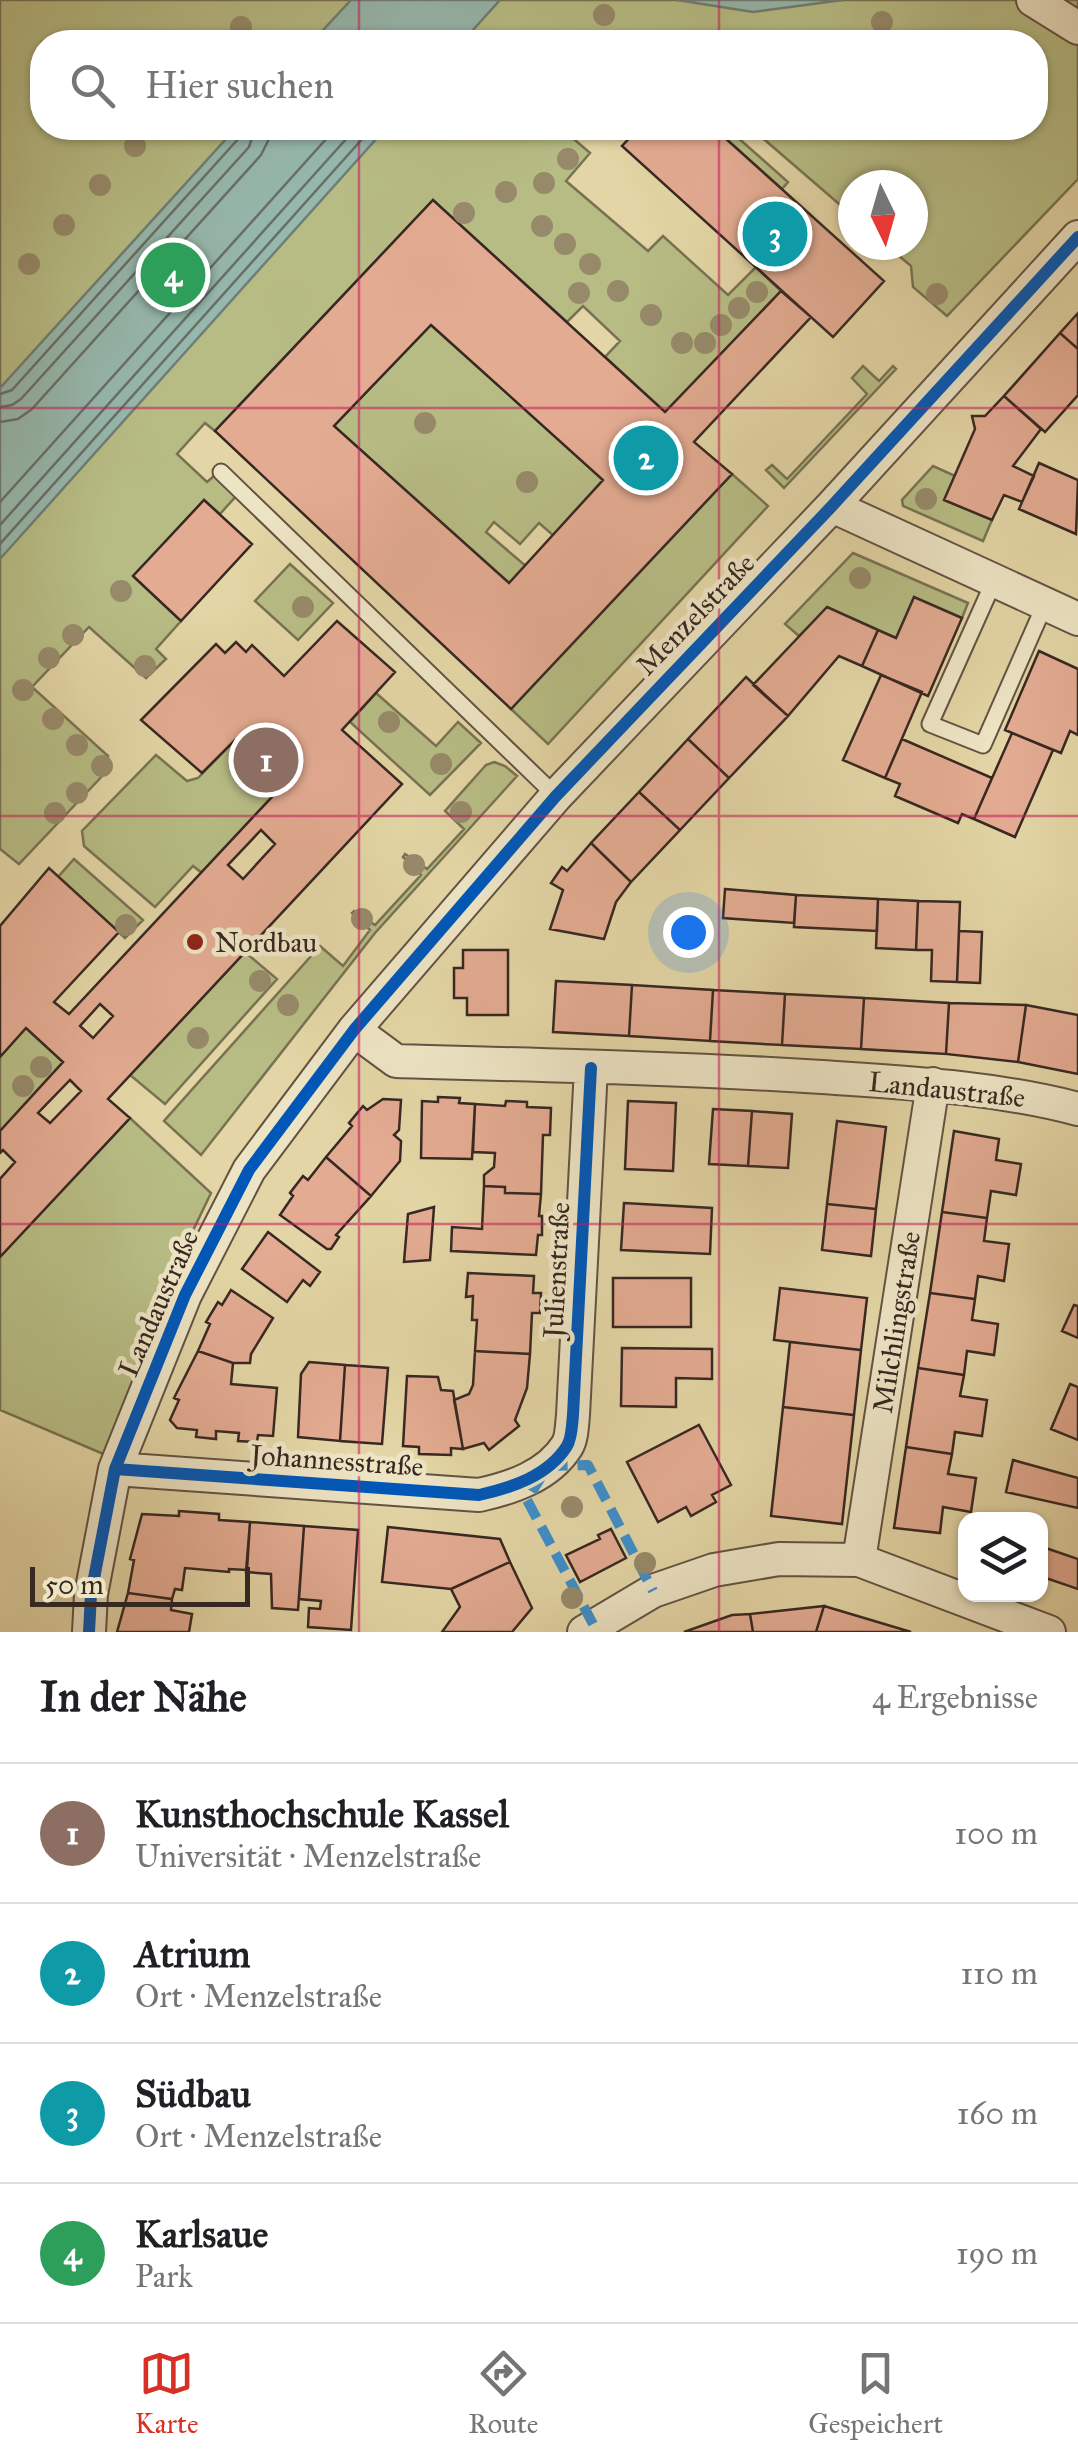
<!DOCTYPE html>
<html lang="de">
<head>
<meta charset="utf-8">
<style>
	:root { --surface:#fff; --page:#f2f2f2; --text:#202124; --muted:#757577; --line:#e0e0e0; --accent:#d93025 }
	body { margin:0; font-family:"IM FELL Great Primer",serif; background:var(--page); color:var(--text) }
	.controls { position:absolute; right:30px; bottom:30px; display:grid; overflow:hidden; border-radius:20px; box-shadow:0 2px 8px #0004 }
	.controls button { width:90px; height:90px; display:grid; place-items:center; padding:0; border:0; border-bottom:2px solid var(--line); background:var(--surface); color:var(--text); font:50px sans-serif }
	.compass { position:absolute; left:838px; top:170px; width:90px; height:90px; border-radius:50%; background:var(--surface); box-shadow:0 2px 8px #0004; rotate:175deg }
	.scale { position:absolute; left:30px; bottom:25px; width:220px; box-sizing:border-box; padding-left:10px; border:5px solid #382822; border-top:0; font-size:28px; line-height:35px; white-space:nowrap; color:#382822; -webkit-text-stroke:8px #ede4c4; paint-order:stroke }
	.you { position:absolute; left:688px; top:932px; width:35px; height:35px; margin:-25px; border:8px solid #fff; border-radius:50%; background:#1a73e8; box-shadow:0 0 0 15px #1a73e833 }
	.badge { display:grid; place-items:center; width:65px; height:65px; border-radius:50%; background:var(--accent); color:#fff; font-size:32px; font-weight:700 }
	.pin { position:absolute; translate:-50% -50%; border:5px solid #fff; box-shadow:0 2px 10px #0006 }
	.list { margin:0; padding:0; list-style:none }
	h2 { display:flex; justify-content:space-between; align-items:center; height:130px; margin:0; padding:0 40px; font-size:42px }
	h2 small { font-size:32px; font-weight:400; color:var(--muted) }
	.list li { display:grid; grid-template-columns:65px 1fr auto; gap:30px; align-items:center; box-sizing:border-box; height:140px; padding:0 40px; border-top:2px solid var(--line) }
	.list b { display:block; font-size:38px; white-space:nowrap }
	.list p { margin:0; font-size:32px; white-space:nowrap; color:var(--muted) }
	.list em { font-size:32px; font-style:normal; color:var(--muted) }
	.icon { flex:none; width:55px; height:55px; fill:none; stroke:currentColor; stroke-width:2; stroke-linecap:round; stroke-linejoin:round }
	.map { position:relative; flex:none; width:1078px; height:1632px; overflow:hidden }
	.search { position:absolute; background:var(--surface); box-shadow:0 2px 8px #0004; left:30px; right:30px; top:30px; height:110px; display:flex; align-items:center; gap:25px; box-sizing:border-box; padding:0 35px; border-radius:40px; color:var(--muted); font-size:38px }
	.sheet { height:690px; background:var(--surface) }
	nav { display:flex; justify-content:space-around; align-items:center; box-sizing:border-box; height:140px; border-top:2px solid var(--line); background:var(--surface); font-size:28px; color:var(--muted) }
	nav a { display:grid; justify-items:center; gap:5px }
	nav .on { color:var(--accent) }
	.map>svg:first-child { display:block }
</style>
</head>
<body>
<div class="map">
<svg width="1078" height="1632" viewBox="0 0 1078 1632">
	<rect width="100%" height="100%" fill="#e3d5a5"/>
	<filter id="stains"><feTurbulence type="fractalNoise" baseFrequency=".002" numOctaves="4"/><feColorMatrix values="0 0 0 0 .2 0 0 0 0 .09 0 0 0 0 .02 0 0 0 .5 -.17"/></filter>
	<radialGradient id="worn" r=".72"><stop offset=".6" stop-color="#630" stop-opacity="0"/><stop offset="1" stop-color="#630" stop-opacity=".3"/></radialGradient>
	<path fill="#b7bc84" stroke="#787253" stroke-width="2.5" d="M0 0H1078V179L947 316 913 287 911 266 886 245H913V185H853V216L751 128H1036V42H42V128H561L590 153 566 181 648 251 663 236 728 295 756 267 781 291 665 412 605 357 620 341 583 306 567 322 458 223 460 220 453 219 433 200 215 431 205 423 177 454 207 482 215 475 237 495 220 514 204 500 134 577 181 621 156 649 166 659 146 678 89 627 32 687 108 756 106 772 19 864 0 849Z
		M714 128H727L788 182 782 189Z
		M431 325 603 480 554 536 539 523 520 544 494 522 486 532 527 567 509 583 334 426Z
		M863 366 879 381 893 366 896 369 784 488 766 470 772 465 787 479 867 394 852 378Z
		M933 466 955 476 945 500 992 520 983 541 903 506 902 500Z
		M732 474 768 506 548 744 511 709Z
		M853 553 968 603 962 618 896 638 828 608 799 636 785 624Z
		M290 564 333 603 298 640 255 601Z
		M376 693 436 746 458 722 481 743 430 795 350 722Z
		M235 740 284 784 202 873 193 866 155 907 84 846 82 831 156 755 187 781 198 778Z
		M494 762 505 766 517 776 375 933 201 1155 164 1121 320 946 343 966 370 930 352 913 354 911 375 925 421 875 403 857 405 854 427 869 464 829 445 811 486 765Z
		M74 859 143 920 125 938 58 877Z
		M245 952 277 979 165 1104 130 1075Z
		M26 1028 63 1062 0 1131V1057Z
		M130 1118 211 1193 174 1270 108 1456 0 1410V1257Z"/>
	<path fill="#96b8ad" stroke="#707e75" stroke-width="2.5" d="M351 0H500L462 42H312Z
		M677 0H843L753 12Z
		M236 128H386L0 559V388Z"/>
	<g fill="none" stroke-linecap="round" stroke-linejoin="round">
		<path stroke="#677068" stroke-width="2.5" d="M0 394 12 390 239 138 242 128
			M0 407 12 405 21 399 249 147 255 128
			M0 422 18 419 32 409 261 155 268 141 270 128
			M0 502 336 128
			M0 525 356 128
			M0 544 372 128"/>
	</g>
	<path fill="#e3ab92" stroke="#382822" stroke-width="2.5" fill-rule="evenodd" d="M639 128H714L884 281 833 337 622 146Z
		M433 200 665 412 781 291 811 317 694 442 732 474 511 709 215 431ZM431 325 603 480 509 583 334 426Z
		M1078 313V349L1060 333Z
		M1060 333 1078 349V395L1045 432 1004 396Z
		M1004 396 1041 429 1013 466 1034 476 1022 502 1004 495 992 520 944 500 975 429 972 416H985Z
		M1039 463 1078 480 1076 534 1019 509Z
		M204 500 252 544 181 621 133 576Z
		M914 597 962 618 928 696 862 666 878 630 896 638Z
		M827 607 878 630 862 666 839 656 788 716 753 685Z
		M337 621 395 672 342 730 402 784 108 1099 130 1118 0 1257V1179L15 1162 3 1150 0 1153V1131L63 1062 26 1028 0 1057V926L49 868 119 932 54 1002 69 1014 284 784 235 740 202 773 141 720 216 644 225 653 236 642 246 652 252 645 284 676ZM261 830 275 844 243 879 228 865ZM100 1004 113 1016 93 1038 80 1026ZM70 1080 81 1091 50 1123 38 1113Z
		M1039 651 1078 669V735L1070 731 1061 753 1005 730Z
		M881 675 922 692 885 778 843 760Z
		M746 677 788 716 729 778 688 739Z
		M1012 733 1053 750 1015 837 974 819Z
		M688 739 729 778 680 830 639 792Z
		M902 739 992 778 974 819 962 814 958 823 895 796 900 784 885 778Z
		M639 792 680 830 631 882 591 843Z
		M591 843 631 882 616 902 604 939 550 929 563 890 551 883 562 867 567 871Z
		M725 889 796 895 794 923 723 918Z
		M796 895 878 899 877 931 794 927Z
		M878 899 918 901 916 950 876 948Z
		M918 901 960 902 957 982 931 981 932 950H916Z
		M959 931 982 932 980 983 957 982Z
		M463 950H508V1015H467V998H454V968H463Z
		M556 981 632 985 629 1036 553 1032Z
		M632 985 713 990 710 1041 629 1036Z
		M713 990 785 994 782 1045 710 1041Z
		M785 994 864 998 861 1049 782 1045Z
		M864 998 949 1003 946 1054 861 1049Z
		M949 1003 1026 1005 1018 1062 946 1054Z
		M1026 1005 1078 1015V1074L1018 1062Z
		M438 1097 460 1098 459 1103 475 1104 472 1159 421 1158 422 1101 438 1102Z
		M383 1099 401 1100 399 1130 394 1135 401 1141 400 1161 371 1196 326 1157 352 1126 349 1123 363 1106 367 1110Z
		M506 1101 527 1102V1107L551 1108 550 1135H543L541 1194 505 1193V1187L484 1186V1175L494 1167 495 1153 473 1152 475 1104 505 1106Z
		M628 1101 676 1103 673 1171 625 1169Z
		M713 1109 752 1111 748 1166 709 1164Z
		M752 1111 792 1114 788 1168 748 1166Z
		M837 1121 886 1127 876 1209 827 1204Z
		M954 1131 999 1139 996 1160 1021 1164 1016 1195 991 1191 987 1218 942 1212Z
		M326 1157 371 1196 336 1235 339 1237 331 1249H327L280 1215 293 1196 290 1193 303 1176 308 1180Z
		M484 1186 505 1187V1193L541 1194 539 1216H542V1235H538L536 1255 451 1251 452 1227 482 1229Z
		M624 1203 712 1208 710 1254 621 1250Z
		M827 1204 876 1209 871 1256 822 1250Z
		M434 1207 430 1260 404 1262 408 1214Z
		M942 1212 987 1218 984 1241 1009 1244 1004 1281 978 1276 975 1299 930 1293Z
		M268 1232 320 1272 310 1286 303 1280 287 1302 242 1269Z
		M468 1273 534 1276 533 1293H541L540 1313H532L530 1354 475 1351 477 1320H472L473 1296 466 1297Z
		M613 1278H691V1327H613Z
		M780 1288 867 1298 861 1350 774 1340Z
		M231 1290 273 1318 251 1354 250 1363H233L198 1351 210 1324 206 1322 218 1302 222 1305Z
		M930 1293 975 1299 972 1320 998 1324 994 1355 967 1351 964 1375 918 1368Z
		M1074 1305 1078 1306V1338L1062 1331Z
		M790 1342 861 1350 854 1415 783 1407Z
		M622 1348 712 1349V1379L676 1378V1407L621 1406Z
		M198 1351 233 1363 231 1384 277 1388 273 1436 258 1435 257 1442 238 1441 239 1433 216 1431V1439L196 1437 197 1430 177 1428 170 1420 179 1400 174 1398Z
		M475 1351 530 1354 527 1388 515 1420 519 1426 489 1450 484 1443 463 1449 454 1400 469 1394 473 1385Z
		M309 1362 345 1365 340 1441 298 1437 301 1374Z
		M345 1365 388 1368 382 1444 340 1441Z
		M918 1368 964 1375 960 1396 987 1400 982 1436 955 1432 952 1454 906 1447Z
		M407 1376 438 1377 441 1390 453 1391 463 1449 451 1448V1455L419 1454V1447L403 1446Z
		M1070 1384 1078 1387V1440L1051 1429Z
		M783 1407 854 1415 842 1524 771 1516Z
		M699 1425 731 1485 712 1495 716 1502 691 1516 686 1507 658 1522 627 1462Z
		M906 1447 952 1454 948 1474 976 1478 971 1512 943 1507 940 1533 894 1528Z
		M1013 1460 1078 1478V1508L1006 1492Z
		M179 1511 219 1514V1520L250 1522 247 1570 229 1569V1572L185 1568 182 1590 175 1589 172 1599 128 1593 134 1560 130 1559 142 1514 179 1516Z
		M250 1522 304 1526 298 1610 272 1608 271 1574 246 1572Z
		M304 1526 358 1530 351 1630 308 1627 309 1608 320 1609 321 1601 299 1599Z
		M388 1527 500 1539 510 1562 451 1589 382 1582Z
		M611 1529 626 1558 580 1582 566 1555 600 1539 598 1535Z
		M1040 1546 1078 1559V1589L1040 1576Z
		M510 1562 532 1608 512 1632H442L460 1607 451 1589Z
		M128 1593 172 1599 171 1610 192 1614 189 1632H117Z
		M824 1606 816 1632H753L750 1614Z
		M824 1606 911 1632H816Z
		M750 1614 753 1632H684L732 1615Z"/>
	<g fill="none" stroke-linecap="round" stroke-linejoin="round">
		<g stroke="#635343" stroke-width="19">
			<path id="lane" d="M221 472 556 796
				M994 581 930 724 983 745 1045 604"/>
		</g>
		<g stroke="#635343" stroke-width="36">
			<path id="street" d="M1033 0 1078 28
				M832 506 1078 619
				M354 1030 396 1061C538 1065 680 1068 822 1077 908 1083 994 1087 1078 1109
				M115 1469 479 1495C511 1488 548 1476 567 1446 572 1438 572 1424 573 1415L591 1068
				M859 1560 933 1084
				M89 1632 91 1594 115 1469 185 1295 249 1170 354 1030 556 796 832 506 1078 237
				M584 1632 653 1591 714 1570 779 1559 859 1560 1049 1632"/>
		</g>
		<use href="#lane" stroke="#ede4c4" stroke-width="15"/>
		<use href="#street" stroke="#ede4c4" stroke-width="32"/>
		<path stroke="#3e8fcb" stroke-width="10" stroke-dasharray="20 10" stroke-linecap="butt" d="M593 1624 527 1500 548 1466 588 1465 653 1591"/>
		<g stroke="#ede4c4" stroke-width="19">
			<path id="cycleway" d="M115 1469 479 1495C511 1488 548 1476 567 1446 572 1438 572 1424 573 1415L591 1068
				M89 1632 91 1594 115 1469 185 1295 249 1170 354 1030 556 796 832 506 1078 237"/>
		</g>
		<use href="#cycleway" stroke="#0057b8" stroke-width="12"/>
	</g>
	<g fill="#978a6a">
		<circle cx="604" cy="15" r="11"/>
		<circle cx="882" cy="22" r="11"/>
		<circle cx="241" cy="27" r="11"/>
		<circle cx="135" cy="146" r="11"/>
		<circle cx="568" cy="159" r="11"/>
		<circle cx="544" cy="183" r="11"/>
		<circle cx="100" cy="185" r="11"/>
		<circle cx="506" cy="192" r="11"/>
		<circle cx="464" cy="213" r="11"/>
		<circle cx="64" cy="225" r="11"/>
		<circle cx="542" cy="226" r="11"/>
		<circle cx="565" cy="244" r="11"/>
		<circle cx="29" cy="264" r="11"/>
		<circle cx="590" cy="264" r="11"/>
		<circle cx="618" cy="291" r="11"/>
		<circle cx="757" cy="292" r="11"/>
		<circle cx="579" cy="293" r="11"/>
		<circle cx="937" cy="294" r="11"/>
		<circle cx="739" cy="308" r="11"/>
		<circle cx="651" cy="315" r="11"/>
		<circle cx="721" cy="325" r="11"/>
		<circle cx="682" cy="343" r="11"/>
		<circle cx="705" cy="343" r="11"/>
		<circle cx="425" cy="423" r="11"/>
		<circle cx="527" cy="482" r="11"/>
		<circle cx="926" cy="499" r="11"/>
		<circle cx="860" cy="578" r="11"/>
		<circle cx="121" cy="591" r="11"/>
		<circle cx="303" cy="607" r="11"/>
		<circle cx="73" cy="635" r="11"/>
		<circle cx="49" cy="658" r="11"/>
		<circle cx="145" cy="666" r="11"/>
		<circle cx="23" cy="690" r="11"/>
		<circle cx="53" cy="719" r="11"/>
		<circle cx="389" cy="722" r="11"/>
		<circle cx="77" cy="745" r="11"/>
		<circle cx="441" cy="764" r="11"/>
		<circle cx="102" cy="766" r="11"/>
		<circle cx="77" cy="793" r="11"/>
		<circle cx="461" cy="812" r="11"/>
		<circle cx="55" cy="813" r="11"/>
		<circle cx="414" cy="865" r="11"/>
		<circle cx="362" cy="919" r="11"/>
		<circle cx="126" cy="925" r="11"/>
		<circle cx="260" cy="981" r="11"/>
		<circle cx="288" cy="1005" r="11"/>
		<circle cx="198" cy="1038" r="11"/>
		<circle cx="41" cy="1067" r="11"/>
		<circle cx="23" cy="1086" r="11"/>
		<circle cx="572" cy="1507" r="11"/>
		<circle cx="645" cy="1563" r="11"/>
		<circle cx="572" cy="1598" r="11"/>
	</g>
	<path fill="none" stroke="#c2185b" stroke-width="2.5" stroke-opacity="0.55" d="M359 0V42M719 0V42M359 128V1632M719 128V1632M0 408H1078M0 816H1078M0 1224H1078"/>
	<circle fill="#8f2418" stroke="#ede4c4" stroke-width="4" cx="195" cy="942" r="10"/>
	<g text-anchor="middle" stroke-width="9" stroke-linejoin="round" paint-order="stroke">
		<g font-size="28" fill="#382822" stroke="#ede4c4">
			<text transform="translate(695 614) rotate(-46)" y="10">Menzelstraße</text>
			<text transform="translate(947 1089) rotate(6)" y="10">Landaustraße</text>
			<text transform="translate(556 1270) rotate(-87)" y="10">Julienstraße</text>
			<text transform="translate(158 1303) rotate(-66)" y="10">Landaustraße</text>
			<text transform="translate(896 1322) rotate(-81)" y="10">Milchlingstraße</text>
			<text transform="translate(337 1460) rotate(4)" y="10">Johannesstraße</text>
		</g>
		<g font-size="28" fill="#382822" stroke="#ede4c4" text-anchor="start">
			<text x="215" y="952">Nordbau</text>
		</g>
	</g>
	<rect width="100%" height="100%" filter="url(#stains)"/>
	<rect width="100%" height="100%" fill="url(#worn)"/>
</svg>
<div class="controls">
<button><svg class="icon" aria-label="layers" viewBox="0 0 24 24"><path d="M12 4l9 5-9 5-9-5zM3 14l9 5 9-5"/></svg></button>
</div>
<svg class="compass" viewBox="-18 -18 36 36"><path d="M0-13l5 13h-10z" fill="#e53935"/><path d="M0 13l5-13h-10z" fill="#757577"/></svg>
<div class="scale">50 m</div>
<div class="you"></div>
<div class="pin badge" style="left:266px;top:760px;background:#8d6e63">1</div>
<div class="pin badge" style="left:646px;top:458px;background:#0f9aa8">2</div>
<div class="pin badge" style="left:775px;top:234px;background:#0f9aa8">3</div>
<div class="pin badge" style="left:173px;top:275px;background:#2e9e5b">4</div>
<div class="search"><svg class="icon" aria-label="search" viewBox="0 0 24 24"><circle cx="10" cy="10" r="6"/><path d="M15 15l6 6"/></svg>Hier suchen</div>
</div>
<section class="sheet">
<h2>In der Nähe<small>4 Ergebnisse</small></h2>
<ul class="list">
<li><span class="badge" style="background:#8d6e63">1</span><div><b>Kunsthochschule Kassel</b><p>Universität · Menzelstraße</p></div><em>100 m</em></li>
<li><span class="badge" style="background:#0f9aa8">2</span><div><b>Atrium</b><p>Ort · Menzelstraße</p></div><em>110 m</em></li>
<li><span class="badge" style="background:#0f9aa8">3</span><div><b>Südbau</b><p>Ort · Menzelstraße</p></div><em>160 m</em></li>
<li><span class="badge" style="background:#2e9e5b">4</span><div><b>Karlsaue</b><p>Park</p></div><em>190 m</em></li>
</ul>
</section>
<nav>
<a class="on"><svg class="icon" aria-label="map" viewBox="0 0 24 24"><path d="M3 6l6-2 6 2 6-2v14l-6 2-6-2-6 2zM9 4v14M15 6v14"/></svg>Karte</a>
<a><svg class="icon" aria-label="directions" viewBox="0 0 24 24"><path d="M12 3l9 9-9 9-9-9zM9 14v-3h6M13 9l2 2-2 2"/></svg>Route</a>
<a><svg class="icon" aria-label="saved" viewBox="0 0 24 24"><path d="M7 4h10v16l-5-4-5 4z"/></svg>Gespeichert</a>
</nav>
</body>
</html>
